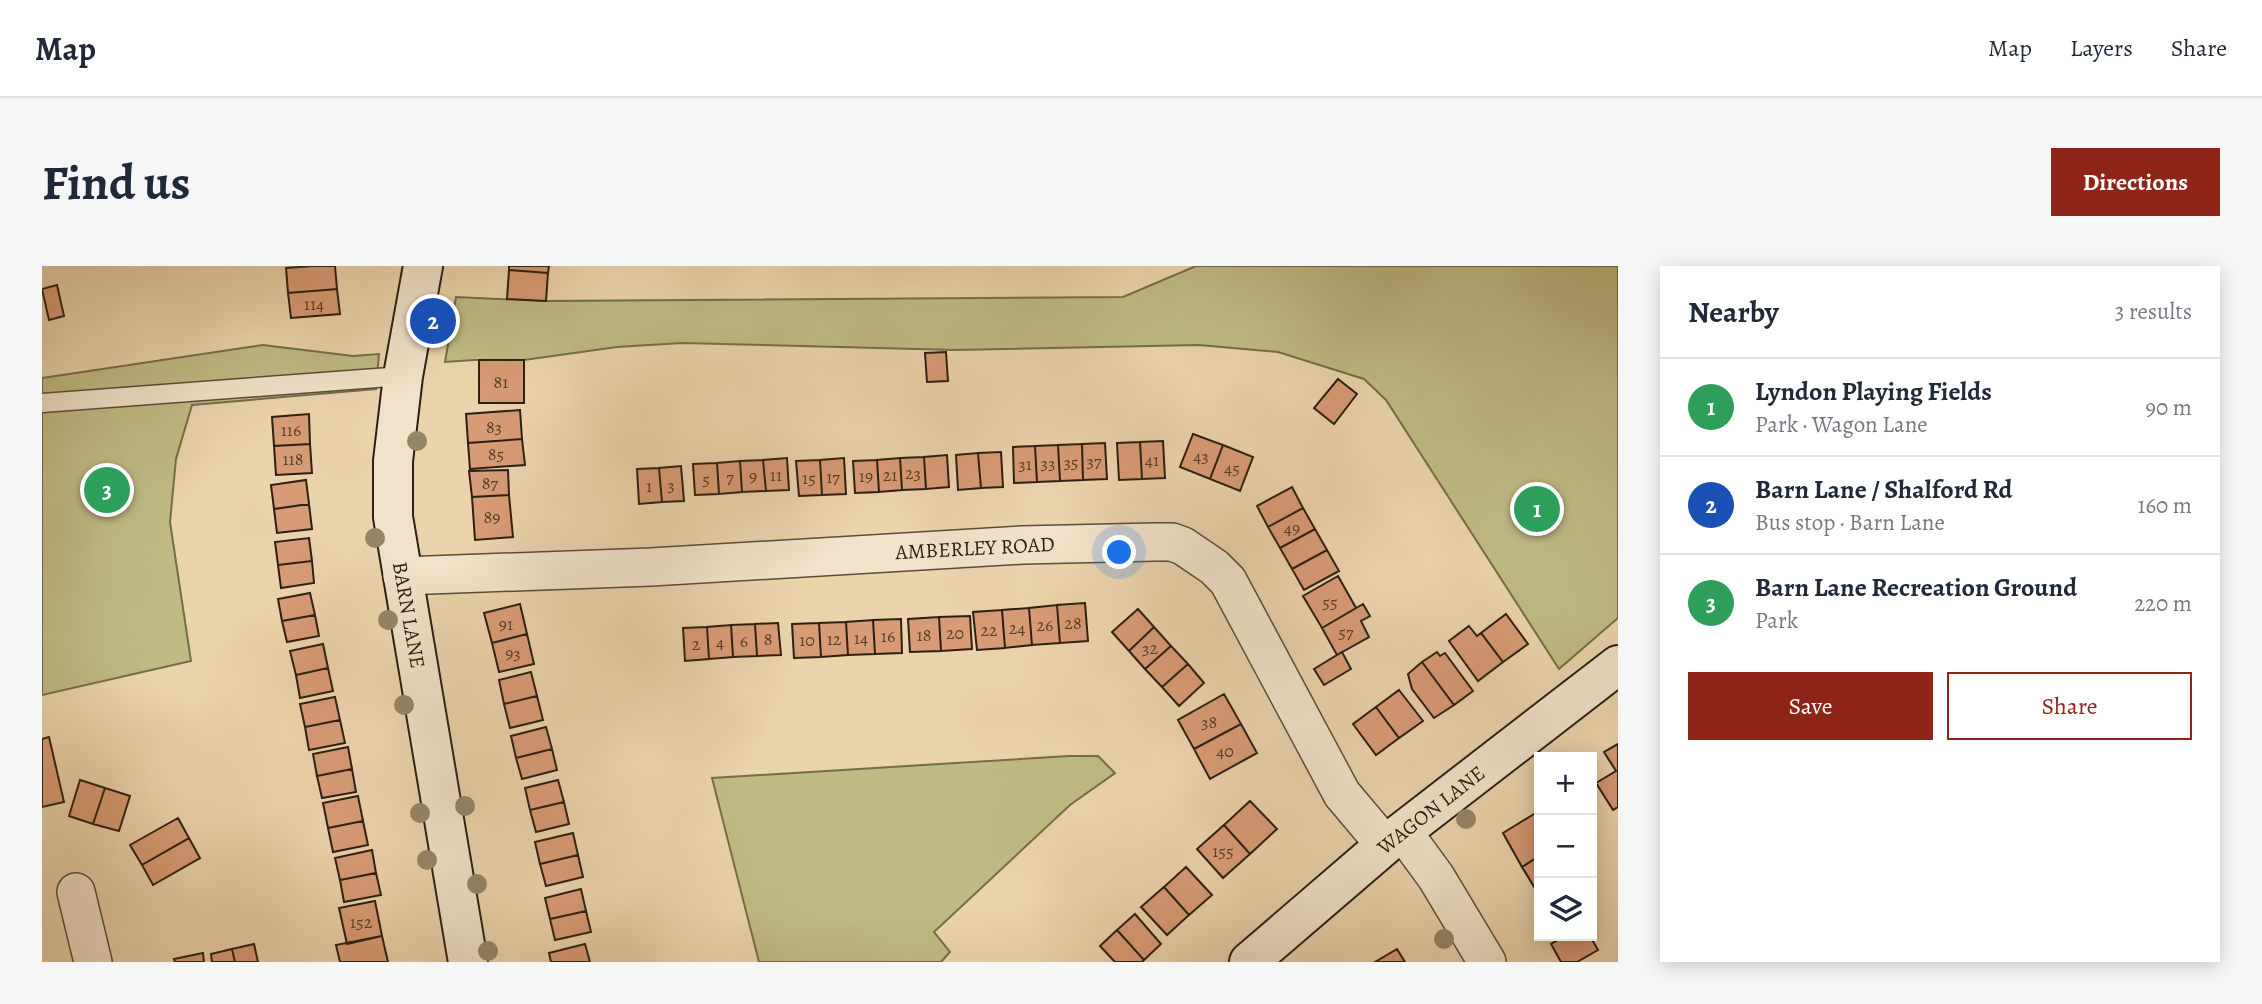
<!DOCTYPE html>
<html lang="en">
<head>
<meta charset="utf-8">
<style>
	:root { --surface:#fff; --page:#f6f6f7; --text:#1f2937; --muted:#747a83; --line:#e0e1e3; --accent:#8f2418 }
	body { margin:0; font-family:Alegreya,serif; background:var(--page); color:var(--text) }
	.controls { position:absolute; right:21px; bottom:21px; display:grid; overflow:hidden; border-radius:0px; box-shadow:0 4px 18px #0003 }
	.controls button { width:63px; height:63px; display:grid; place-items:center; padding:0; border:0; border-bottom:2px solid var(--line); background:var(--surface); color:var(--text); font:35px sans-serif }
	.you { position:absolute; left:1078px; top:287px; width:24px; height:24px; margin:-18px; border:5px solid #fff; border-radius:50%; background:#1a73e8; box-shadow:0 0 0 10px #1a73e833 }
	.badge { display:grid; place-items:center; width:46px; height:46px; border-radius:50%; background:var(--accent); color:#fff; font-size:23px; font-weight:700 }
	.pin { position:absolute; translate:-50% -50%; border:4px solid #fff; box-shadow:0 2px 7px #0006 }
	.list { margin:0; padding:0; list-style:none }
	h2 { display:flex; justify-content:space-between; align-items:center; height:91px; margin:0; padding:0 28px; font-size:30px }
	h2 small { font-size:23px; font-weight:400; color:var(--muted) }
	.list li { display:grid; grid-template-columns:46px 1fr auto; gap:21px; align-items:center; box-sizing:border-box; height:98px; padding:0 28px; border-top:2px solid var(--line) }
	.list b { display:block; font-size:26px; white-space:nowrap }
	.list p { margin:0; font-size:23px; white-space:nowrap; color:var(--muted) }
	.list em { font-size:23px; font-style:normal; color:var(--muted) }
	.actions { display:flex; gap:14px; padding:21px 28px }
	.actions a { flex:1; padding:16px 0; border:2px solid var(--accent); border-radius:0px; text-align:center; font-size:24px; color:var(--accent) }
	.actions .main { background:var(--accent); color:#fff }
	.icon { flex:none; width:38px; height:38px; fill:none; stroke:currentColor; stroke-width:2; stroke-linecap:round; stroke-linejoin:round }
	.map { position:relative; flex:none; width:1576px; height:696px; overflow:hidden; border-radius:0px }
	header { display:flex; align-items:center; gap:42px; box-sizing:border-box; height:98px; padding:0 35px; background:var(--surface); border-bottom:2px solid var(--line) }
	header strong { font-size:33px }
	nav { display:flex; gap:38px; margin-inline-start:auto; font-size:24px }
	.intro { display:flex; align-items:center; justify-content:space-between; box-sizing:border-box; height:168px; padding:0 42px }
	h1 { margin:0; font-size:49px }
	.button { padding:18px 32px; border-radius:0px; background:var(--accent); color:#fff; font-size:24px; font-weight:700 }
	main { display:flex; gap:42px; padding:0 42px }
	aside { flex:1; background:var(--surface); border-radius:0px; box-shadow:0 4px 18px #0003 }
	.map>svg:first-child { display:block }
</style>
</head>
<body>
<header>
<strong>Map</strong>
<nav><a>Map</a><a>Layers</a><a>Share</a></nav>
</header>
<div class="intro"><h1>Find us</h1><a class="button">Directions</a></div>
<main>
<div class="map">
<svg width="1576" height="696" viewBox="0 0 1576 696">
	<rect width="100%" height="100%" fill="#ebd3ac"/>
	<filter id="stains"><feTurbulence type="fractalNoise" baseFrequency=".00286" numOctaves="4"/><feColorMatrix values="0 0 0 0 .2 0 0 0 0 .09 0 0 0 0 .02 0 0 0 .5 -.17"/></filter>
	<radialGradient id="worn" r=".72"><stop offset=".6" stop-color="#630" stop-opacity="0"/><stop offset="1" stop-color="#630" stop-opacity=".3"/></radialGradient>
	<path fill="#c0ba84" stroke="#766d4b" stroke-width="2" d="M1154 0H1576V352L1517 403 1344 134 1322 113 1236 86 1157 79 913 84 640 77 575 81 482 94H432L403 96 414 31 504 35 1081 31Z
		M221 79 311 90 337 88 334 123 150 139 134 193 128 256 149 395 0 429V112Z
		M1027 490H1056L1073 507 1028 539 892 666 908 686 899 696H717L670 512Z"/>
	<path fill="#d79b75" stroke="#2b2012" stroke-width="2" d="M271 0H293L295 23 246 27 244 2Z
		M467 0H507L506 7 467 4Z
		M467 4 506 7 504 35 465 33Z
		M15 19 22 50 7 54 0 23Z
		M295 23 298 48 249 52 246 27Z
		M904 86 906 115 885 116 883 87Z
		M437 94H482V137H437Z
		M1296 113 1315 128 1292 158 1272 142Z
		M478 144 480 173 426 177 424 148Z
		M267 148 268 178 232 180 230 151Z
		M1151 168 1181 179 1168 213 1138 201Z
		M480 173 483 199 428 203 426 177Z
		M1121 175 1123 212 1100 213 1098 176Z
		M1098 176 1100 213 1077 214 1075 177Z
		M1063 177 1065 213 1041 214 1040 178Z
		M268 178 270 207 234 209 232 180Z
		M1040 178 1041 214 1018 215 1016 179Z
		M1016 179 1018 215 995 216 993 180Z
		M1181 179 1211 191 1198 225 1168 213Z
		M993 180 995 216 972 217 971 181Z
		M959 186 961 221 939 222 936 187Z
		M936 187 939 222 916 224 914 189Z
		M905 189 907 221 884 223 882 191Z
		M882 191 884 223 860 224 858 192Z
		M745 192 747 224 724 225 721 194Z
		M802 192 804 228 780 229 778 194Z
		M858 192 860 224 837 226 835 194Z
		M721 194 724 225 700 226 698 195Z
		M778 194 780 229 757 230 754 195Z
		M835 194 837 226 813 227 811 195Z
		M698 195 700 226 677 228 675 197Z
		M675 197 677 228 653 229 651 198Z
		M639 200 642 235 620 236 617 202Z
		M617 202 620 236 597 238 595 203Z
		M466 204 467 229 430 231 427 205Z
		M264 214 267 238 232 243 229 219Z
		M1250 221 1261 242 1226 261 1215 240Z
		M467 229 471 271 433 274 430 231Z
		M267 238 270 263 235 267 232 243Z
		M1261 242 1273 263 1238 282 1226 261Z
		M1273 263 1285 284 1250 303 1238 282Z
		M267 272 270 295 236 299 233 276Z
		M1285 284 1297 305 1262 324 1250 303Z
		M270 295 272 317 239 322 236 299Z
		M1296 310 1314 342 1280 362 1261 330Z
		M268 327 273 349 240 355 236 333Z
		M1043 337 1046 375 1018 377 1015 339Z
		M478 338 485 368 450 377 442 347Z
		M1321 338 1328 350 1319 355 1327 371 1295 389 1280 362Z
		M1015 339 1018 377 990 379 987 342Z
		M987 342 990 379 963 382 960 344Z
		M1096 343 1112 361 1087 385 1070 366Z
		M960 344 963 382 935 384 931 346Z
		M1464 348 1486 378 1461 396 1439 367Z
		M273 349 277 370 245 376 240 355Z
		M928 350 930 383 899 385 897 351Z
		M897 351 899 385 868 386 866 353Z
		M859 353 860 387 833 388 831 354Z
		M831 354 833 388 806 389 804 356Z
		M804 356 806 389 779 391 777 357Z
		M736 357 739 389 715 390 713 358Z
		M777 357 779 391 752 392 750 358Z
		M713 358 715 390 691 391 689 359Z
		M689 359 691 391 667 393 665 361Z
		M1427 360 1435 370 1439 367 1461 396 1436 415 1407 375Z
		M665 361 667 393 643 395 641 362Z
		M1112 361 1129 380 1103 403 1087 385Z
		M485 368 492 398 457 406 450 377Z
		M281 378 286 402 254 409 248 385Z
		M1129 380 1146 398 1120 421 1103 403Z
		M1300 386 1309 403 1282 419 1272 403Z
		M1395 386 1398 390 1403 387 1431 425 1412 439 1380 396Z
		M1380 396 1412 439 1392 452 1370 423 1366 408Z
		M1146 398 1162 417 1137 440 1120 421Z
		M286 402 291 425 258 432 254 409Z
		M489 406 495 430 462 438 457 414Z
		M1357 424 1381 455 1357 472 1334 441Z
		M1182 428 1199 458 1152 483 1136 454Z
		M495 430 501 454 468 462 462 438Z
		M293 431 298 454 263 461 258 438Z
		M1334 441 1357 472 1334 489 1311 458Z
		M298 454 303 477 267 484 263 461Z
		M1199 458 1215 487 1168 513 1152 483Z
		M504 461 510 483 474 492 469 470Z
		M7 471 22 536 0 541V473Z
		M1576 478V541L1571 544 1554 517 1574 505 1562 486Z
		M306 481 310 503 275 510 271 488Z
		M510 483 515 504 480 513 474 492Z
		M310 503 314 526 280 532 275 510Z
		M38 514 63 522 51 558 27 550Z
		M516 514 522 536 488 544 483 522Z
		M63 522 88 530 77 565 51 558Z
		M316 530 321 555 286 562 281 537Z
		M1208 535 1235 563 1208 588 1182 559Z
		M522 536 527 558 494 566 488 544Z
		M1497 545V590L1480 601 1461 567Z
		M136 552 147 572 100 599 88 579Z
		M321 555 326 579 291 586 286 562Z
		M1182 559 1208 588 1181 612 1155 583Z
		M531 567 536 589 498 598 493 576Z
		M147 572 158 592 111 619 100 599Z
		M330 584 334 607 298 614 293 592Z
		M536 589 541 611 504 620 498 598Z
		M1497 590V629L1480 601Z
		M1144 601 1170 629 1147 649 1122 621Z
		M334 607 339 629 302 636 298 614Z
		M1122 621 1147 649 1125 669 1099 641Z
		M539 623 544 645 508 653 503 632Z
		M333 635 340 670 305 678 297 642Z
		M544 645 549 666 513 674 508 653Z
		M1093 648 1119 678 1102 694 1075 664Z
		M1075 664 1102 694 1100 696H1073L1058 680Z
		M340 670 346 696H298L294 679Z
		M1523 670H1548L1556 684 1535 696H1519L1509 678Z
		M212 678 216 696H193L190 683Z
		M543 678 548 696H509L507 687Z
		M190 683 193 696H170L169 688Z
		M1355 683 1363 696H1333Z
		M161 687 162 696H133L132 693Z"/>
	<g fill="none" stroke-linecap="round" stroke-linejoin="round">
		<g stroke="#5b4d38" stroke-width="21">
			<path id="lane" d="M0 137 361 110"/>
		</g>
		<g stroke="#5b4d38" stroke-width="40">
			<path id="street" d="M360 310 609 301 980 279 1113 276H1130L1141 280 1172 301 1186 315 1300 528 1343 579
				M1361 566 1394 611 1445 696
				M34 626 51 696"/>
		</g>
		<g stroke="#2b2012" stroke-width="42">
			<path id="secondary" d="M381 0 361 110 351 195V251L426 696
				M1207 696 1343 579 1576 399"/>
		</g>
		<use href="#lane" stroke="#f2e2c9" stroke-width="18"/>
		<use href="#street" stroke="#f2e2c9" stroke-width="37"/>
		<use href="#secondary" stroke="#f2e2c9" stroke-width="38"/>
	</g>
	<g fill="#968567">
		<circle cx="375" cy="175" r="10"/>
		<circle cx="333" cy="272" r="10"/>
		<circle cx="346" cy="354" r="10"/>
		<circle cx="362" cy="439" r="10"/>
		<circle cx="423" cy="540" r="10"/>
		<circle cx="378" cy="547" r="10"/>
		<circle cx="1424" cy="553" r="10"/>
		<circle cx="385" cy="594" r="10"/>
		<circle cx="435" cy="618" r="10"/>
		<circle cx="1402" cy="673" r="10"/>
		<circle cx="446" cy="685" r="10"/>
	</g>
	<g text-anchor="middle" stroke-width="7" stroke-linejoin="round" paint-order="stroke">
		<g font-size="18" fill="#563f2b">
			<text x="272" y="44">114</text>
			<text x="459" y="122">81</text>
			<text x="452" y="167">83</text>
			<text x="249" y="170">116</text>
			<text x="454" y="194">85</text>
			<text x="1159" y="196">43</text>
			<text x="251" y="199">118</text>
			<text x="1110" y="200">41</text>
			<text x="1052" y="201">37</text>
			<text x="1029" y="202">35</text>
			<text x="1006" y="203">33</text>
			<text x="983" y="204">31</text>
			<text x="1190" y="208">45</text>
			<text x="871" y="213">23</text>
			<text x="734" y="215">11</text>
			<text x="848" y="215">21</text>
			<text x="711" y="216">9</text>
			<text x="824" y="216">19</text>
			<text x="688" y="217">7</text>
			<text x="791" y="217">17</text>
			<text x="767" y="218">15</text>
			<text x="664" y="219">5</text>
			<text x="448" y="223">87</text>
			<text x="629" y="225">3</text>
			<text x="607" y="226">1</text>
			<text x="450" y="257">89</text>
			<text x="1250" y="268">49</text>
			<text x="1288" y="342">55</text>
			<text x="1031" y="363">28</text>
			<text x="464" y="364">91</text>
			<text x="1003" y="365">26</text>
			<text x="975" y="368">24</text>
			<text x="947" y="370">22</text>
			<text x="1304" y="372">57</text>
			<text x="913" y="373">20</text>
			<text x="882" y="375">18</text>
			<text x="846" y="376">16</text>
			<text x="819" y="378">14</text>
			<text x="726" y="379">8</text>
			<text x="792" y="379">12</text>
			<text x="765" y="380">10</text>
			<text x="702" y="381">6</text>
			<text x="678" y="382">4</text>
			<text x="654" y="384">2</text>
			<text x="1108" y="388">32</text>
			<text x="471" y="393">93</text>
			<text x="1167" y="462">38</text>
			<text x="1183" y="491">40</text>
			<text x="1181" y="591">155</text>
			<text x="319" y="662">152</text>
		</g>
		<g font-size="21" fill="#2b2012" stroke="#f2e2c9">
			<text transform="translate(933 282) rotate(-3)" y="7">AMBERLEY ROAD</text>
			<text transform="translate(367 349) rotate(80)" y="7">BARN LANE</text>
			<text transform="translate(1389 544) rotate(-38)" y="7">WAGON LANE</text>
		</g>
	</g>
	<rect width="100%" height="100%" filter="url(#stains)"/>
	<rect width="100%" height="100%" fill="url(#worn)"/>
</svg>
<div class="controls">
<button>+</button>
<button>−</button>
<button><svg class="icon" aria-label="layers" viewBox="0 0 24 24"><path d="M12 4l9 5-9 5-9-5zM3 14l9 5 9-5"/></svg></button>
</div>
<div class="you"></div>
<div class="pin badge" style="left:1495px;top:243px;background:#2e9e5b">1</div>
<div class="pin badge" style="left:391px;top:55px;background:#1a4fb4">2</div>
<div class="pin badge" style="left:65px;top:224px;background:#2e9e5b">3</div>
</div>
<aside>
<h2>Nearby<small>3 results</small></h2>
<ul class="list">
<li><span class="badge" style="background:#2e9e5b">1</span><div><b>Lyndon Playing Fields</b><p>Park · Wagon Lane</p></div><em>90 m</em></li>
<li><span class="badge" style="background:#1a4fb4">2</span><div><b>Barn Lane / Shalford Rd</b><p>Bus stop · Barn Lane</p></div><em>160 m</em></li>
<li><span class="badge" style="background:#2e9e5b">3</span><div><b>Barn Lane Recreation Ground</b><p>Park</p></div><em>220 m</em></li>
</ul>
<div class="actions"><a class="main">Save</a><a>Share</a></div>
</aside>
</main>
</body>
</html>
